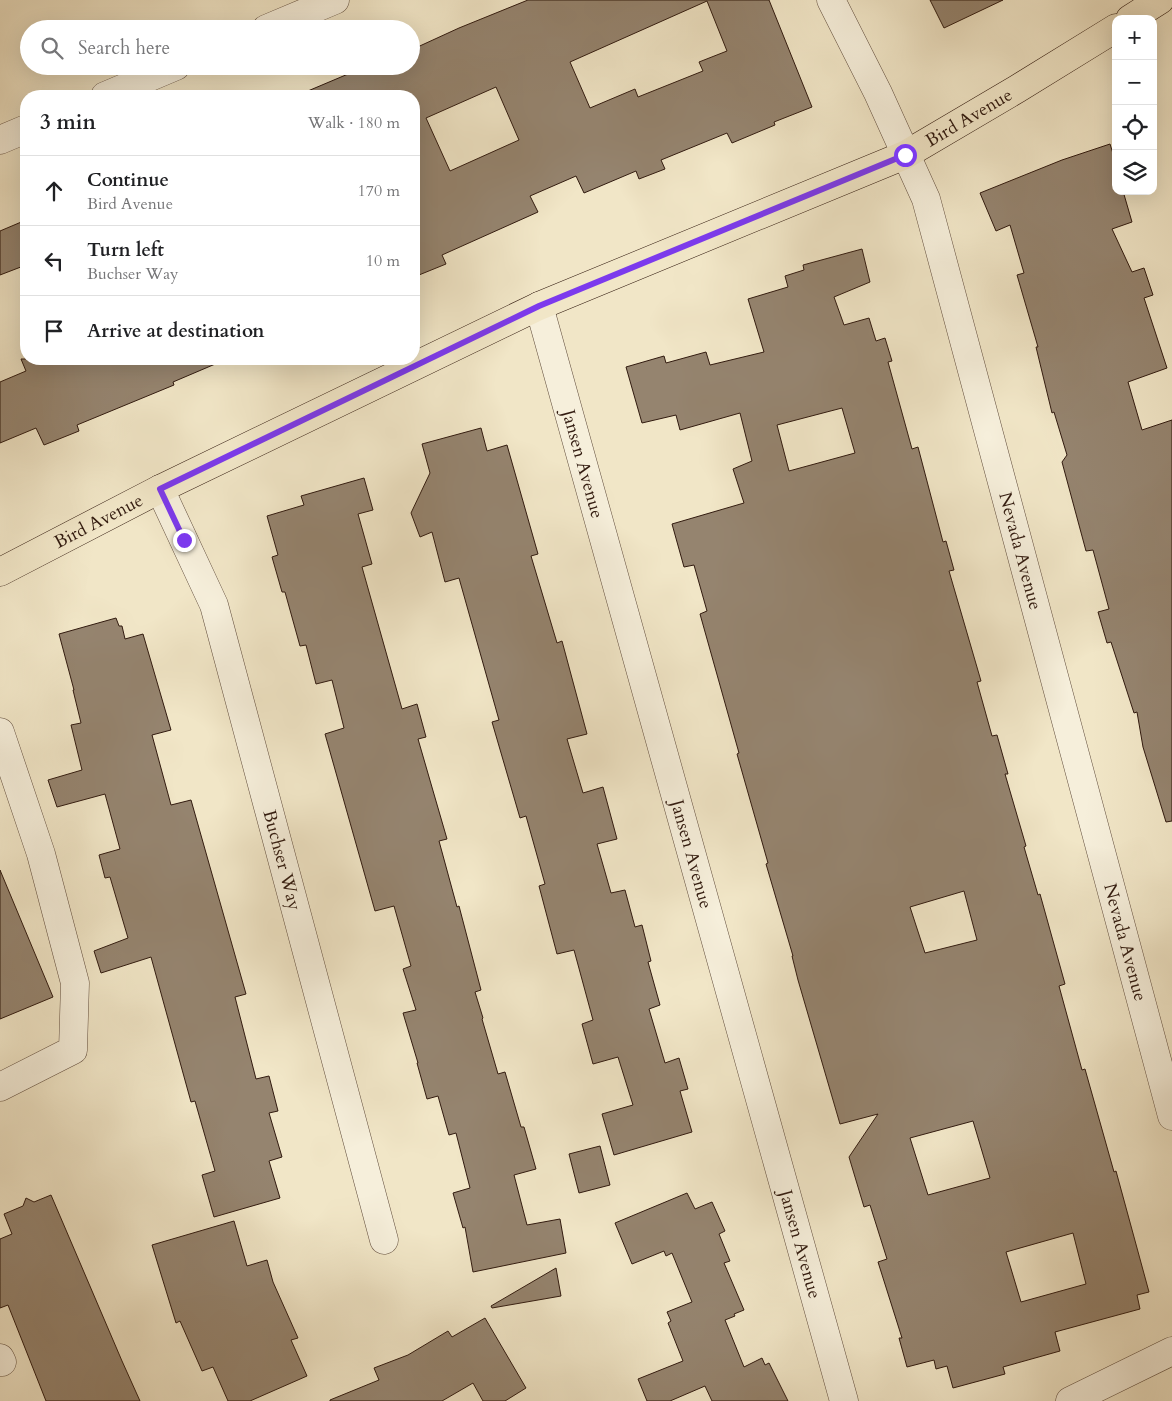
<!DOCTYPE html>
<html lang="en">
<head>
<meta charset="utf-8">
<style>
	:root { --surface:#fff; --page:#f2f2f2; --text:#202124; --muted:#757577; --line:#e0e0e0 }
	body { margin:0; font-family:Cardo,serif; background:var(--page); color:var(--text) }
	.controls { position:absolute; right:15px; top:15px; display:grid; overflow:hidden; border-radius:10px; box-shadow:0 5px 20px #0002 }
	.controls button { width:45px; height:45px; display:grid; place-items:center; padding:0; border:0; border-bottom:1px solid var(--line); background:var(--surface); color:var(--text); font:25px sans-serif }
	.stop { position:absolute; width:15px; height:15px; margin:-11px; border:4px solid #7c3aed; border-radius:50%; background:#fff }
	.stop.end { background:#7c3aed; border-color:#fff; box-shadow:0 1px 5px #0008 }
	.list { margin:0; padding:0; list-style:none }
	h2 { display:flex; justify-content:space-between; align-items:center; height:65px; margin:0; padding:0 20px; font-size:21px }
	h2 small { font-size:16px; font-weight:400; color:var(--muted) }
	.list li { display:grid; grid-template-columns:32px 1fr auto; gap:15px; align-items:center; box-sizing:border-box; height:70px; padding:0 20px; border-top:1px solid var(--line) }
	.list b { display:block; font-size:19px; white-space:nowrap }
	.list p { margin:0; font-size:16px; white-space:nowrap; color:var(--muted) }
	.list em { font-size:16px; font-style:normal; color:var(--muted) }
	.icon { flex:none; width:28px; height:28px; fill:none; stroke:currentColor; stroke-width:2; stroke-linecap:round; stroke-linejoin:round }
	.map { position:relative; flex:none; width:1172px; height:1401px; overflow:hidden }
	.search { position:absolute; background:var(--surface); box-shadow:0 5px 20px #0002; left:20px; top:20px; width:400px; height:55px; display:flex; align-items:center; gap:12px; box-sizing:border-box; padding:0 18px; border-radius:28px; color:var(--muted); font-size:19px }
	.panel { position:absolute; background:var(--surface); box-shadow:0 5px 20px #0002; left:20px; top:90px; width:400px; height:275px; border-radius:20px }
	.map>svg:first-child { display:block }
</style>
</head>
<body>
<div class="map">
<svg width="1172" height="1401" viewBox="0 0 1172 1401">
	<rect width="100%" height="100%" fill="#f1e6c7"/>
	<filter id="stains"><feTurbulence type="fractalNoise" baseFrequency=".004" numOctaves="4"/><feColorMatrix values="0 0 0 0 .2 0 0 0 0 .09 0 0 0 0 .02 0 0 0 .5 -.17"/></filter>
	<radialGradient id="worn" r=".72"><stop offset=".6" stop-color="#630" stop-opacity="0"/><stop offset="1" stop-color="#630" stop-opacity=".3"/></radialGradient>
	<path fill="#95846f" stroke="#311a0f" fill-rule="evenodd" d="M528 0H769L812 107 774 122 775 125 732 143 727 133 661 160 665 169 639 179 636 171 584 193 576 176 530 196 538 212 442 255 446 264 414 277V96H296L367 66H411V50L459 28ZM707 1 727 51 699 62 703 71 638 97 635 89 590 108 570 62ZM496 87 519 140 450 171 426 118Z
		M930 0H1003L944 28Z
		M1110 144 1116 163V191H1123L1132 222 1112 229 1132 272 1144 268 1153 295 1144 298 1167 368 1128 382 1142 430 1172 420V821L1166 822 1143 747 1137 712 1134 713 1111 642 1107 643 1098 612 1109 609 1093 550 1086 551 1062 462 1067 455 1054 412 1052 413 1036 347H1038L1017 275 1024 273 1010 225 996 231 980 193 1062 160Z
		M26 220V265L0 275V231Z
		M862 249 870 282 834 297 844 325 869 318 876 341 885 338 892 361 888 362 912 449 918 447 943 542 946 541 954 570 949 571 981 681 977 682 992 736 997 735 1008 774H1005L1026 846 1024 847 1038 895 1040 894 1065 984 1059 986 1082 1070 1085 1069 1114 1172 1116 1171 1149 1292 1137 1295 1140 1309 1055 1332 1060 1351 1003 1367 1005 1374 953 1388 947 1366 936 1369 934 1360 907 1367 899 1338H902L878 1262 887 1259 870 1205 864 1207 849 1157 878 1114 840 1124 798 980 792 956H793L766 864 768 863 737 754 739 753 700 614 707 611 694 565 684 567 672 524 744 503 733 469 752 461 740 413 680 430 676 415 642 423 626 367 664 356 666 363 706 352 710 365 764 352 748 299 788 287 785 276 804 270 803 265ZM842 408 855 453 789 471 777 425ZM964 891 977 940 925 953 910 907ZM973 1121 990 1178 928 1195 910 1138ZM1073 1233 1086 1284 1021 1302 1006 1252Z
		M21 359H227L173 382 174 385 77 425 79 431 44 445 36 428 0 443V382L26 371Z
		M481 428 487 451 507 445 538 554 531 556 557 643 562 641 587 734 567 739 583 793 603 787 617 839 597 844 611 893 625 890 635 927 642 925 651 961 648 962 660 1005 649 1009 665 1063 679 1058 688 1089 680 1091 692 1132 614 1155 602 1114 633 1105 618 1057 593 1064 582 1024 593 1020 574 950 557 954 539 886 545 884 526 816 520 818 492 722 499 720 459 578 445 582 432 532 420 537 411 513 430 473 422 444Z
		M364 478 373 510 358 514 372 564 362 567 402 709 417 704 426 737 418 739 447 839 439 841 457 907 459 906 481 990 475 992 483 1018 482 1019 498 1074 505 1072 521 1127H524L536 1169 514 1175 527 1225 560 1219 566 1253 473 1272 465 1227 463 1228 453 1193 470 1188 456 1133 449 1135 438 1096 427 1099 417 1063H418L403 1013 416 1010 403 969 411 966 394 906 375 911 325 734 344 728 332 680 316 684 306 645 300 646 285 592H282L272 557 278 555 267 516 304 505 301 496Z
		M116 618 119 626H122L125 639 143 634 171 730 152 735 171 805 191 800 246 994 235 997 256 1079 269 1076 278 1111 269 1113 282 1157 269 1161 280 1198 214 1217 202 1175 215 1171 195 1101 191 1102 151 957 101 973 94 951 128 938 110 877 105 878 99 855 120 849 105 794 57 807 48 780 82 770 71 725 81 723 73 690H74L59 634Z
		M0 870 53 997 0 1019Z
		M600 1146 610 1185 579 1193 569 1154Z
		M687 1193 695 1209 712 1202 725 1231 719 1234 730 1261 724 1263 744 1310 734 1314 735 1316 725 1320 744 1367 762 1358 765 1365 769 1363 788 1401H712L705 1386 670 1401H647L638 1379 683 1361 668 1323 671 1321 667 1312 692 1302 672 1253 666 1256 664 1251 632 1264 615 1223Z
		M51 1195 122 1361 140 1401H46L8 1305 0 1308V1239L12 1234 4 1214 23 1206 26 1198 34 1202Z
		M234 1221 247 1266 267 1260 273 1282 298 1338 291 1340 307 1376 250 1401H228L213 1367 202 1371 180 1321 176 1323 152 1245Z
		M556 1268 561 1296 492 1308 491 1306Z
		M485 1318 526 1388 505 1401H483L473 1383 442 1401H330V1400L379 1380 374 1368 408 1355 448 1331 452 1337Z"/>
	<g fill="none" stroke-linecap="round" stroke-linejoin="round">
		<g stroke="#614d3d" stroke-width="29">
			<g id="minor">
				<path id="s1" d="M831 0 878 93 926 199 1172 1116"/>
				<path d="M266 29 335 0"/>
				<path d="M105 96 176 66"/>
				<path d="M0 140 26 129"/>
				<path id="s2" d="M539 306 844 1401"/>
				<path id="s3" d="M160 489 214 605 384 1240"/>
				<path d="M0 732 41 854 75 983 73 1050 0 1087"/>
				<path d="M0 1358 2 1362"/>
				<path d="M1070 1401 1172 1351"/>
			</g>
		</g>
		<g stroke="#311a0f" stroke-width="29">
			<g id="major">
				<path d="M1130 19 1160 0"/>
				<path id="s4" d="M0 572 160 489 539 306 905 155 1017 89 1116 28"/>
			</g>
		</g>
		<use href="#minor" stroke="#f6efdb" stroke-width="28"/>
		<use href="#major" stroke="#f1e6c7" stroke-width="28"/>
	</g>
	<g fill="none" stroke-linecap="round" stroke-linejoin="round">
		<path stroke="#7c3aed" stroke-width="6" d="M184 540 160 489 539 306 905 155"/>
	</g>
	<g text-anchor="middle" stroke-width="5" stroke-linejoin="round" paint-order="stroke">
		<g font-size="18" fill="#311a0f" stroke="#f6efdb">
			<text dy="6" stroke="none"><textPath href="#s4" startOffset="1071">Bird Avenue</textPath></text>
			<text dy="6" stroke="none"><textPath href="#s2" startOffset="164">Jansen Avenue</textPath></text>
			<text dy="6" stroke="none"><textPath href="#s4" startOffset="111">Bird Avenue</textPath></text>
			<text dy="6" stroke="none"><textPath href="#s1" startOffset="585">Nevada Avenue</textPath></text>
			<text dy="6" stroke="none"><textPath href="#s2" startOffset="569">Jansen Avenue</textPath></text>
			<text dy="6" stroke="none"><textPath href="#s3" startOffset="392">Buchser Way</textPath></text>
			<text dy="6" stroke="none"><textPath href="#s1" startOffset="990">Nevada Avenue</textPath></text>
			<text dy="6" stroke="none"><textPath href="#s2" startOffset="974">Jansen Avenue</textPath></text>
		</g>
	</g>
	<rect width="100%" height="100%" filter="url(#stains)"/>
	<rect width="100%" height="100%" fill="url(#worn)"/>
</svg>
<div class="controls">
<button>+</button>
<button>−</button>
<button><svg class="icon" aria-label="locate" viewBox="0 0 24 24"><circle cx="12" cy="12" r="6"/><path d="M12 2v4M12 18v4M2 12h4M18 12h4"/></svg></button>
<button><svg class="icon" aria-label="layers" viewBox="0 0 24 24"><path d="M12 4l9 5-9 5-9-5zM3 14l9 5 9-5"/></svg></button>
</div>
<div class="stop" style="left:905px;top:155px"></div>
<div class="stop end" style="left:184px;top:540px"></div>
<div class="search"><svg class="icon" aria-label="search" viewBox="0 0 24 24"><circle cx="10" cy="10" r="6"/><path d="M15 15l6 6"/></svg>Search here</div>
<section class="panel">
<h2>3 min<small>Walk · 180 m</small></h2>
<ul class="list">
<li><svg class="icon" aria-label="ahead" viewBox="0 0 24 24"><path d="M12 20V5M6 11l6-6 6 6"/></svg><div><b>Continue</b><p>Bird Avenue</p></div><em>170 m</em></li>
<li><svg class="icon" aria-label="left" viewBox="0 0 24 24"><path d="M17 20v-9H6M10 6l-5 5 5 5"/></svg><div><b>Turn left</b><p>Buchser Way</p></div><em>10 m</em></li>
<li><svg class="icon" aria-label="arrive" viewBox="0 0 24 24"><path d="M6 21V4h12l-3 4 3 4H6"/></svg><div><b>Arrive at destination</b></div></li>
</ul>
</section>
</div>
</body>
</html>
